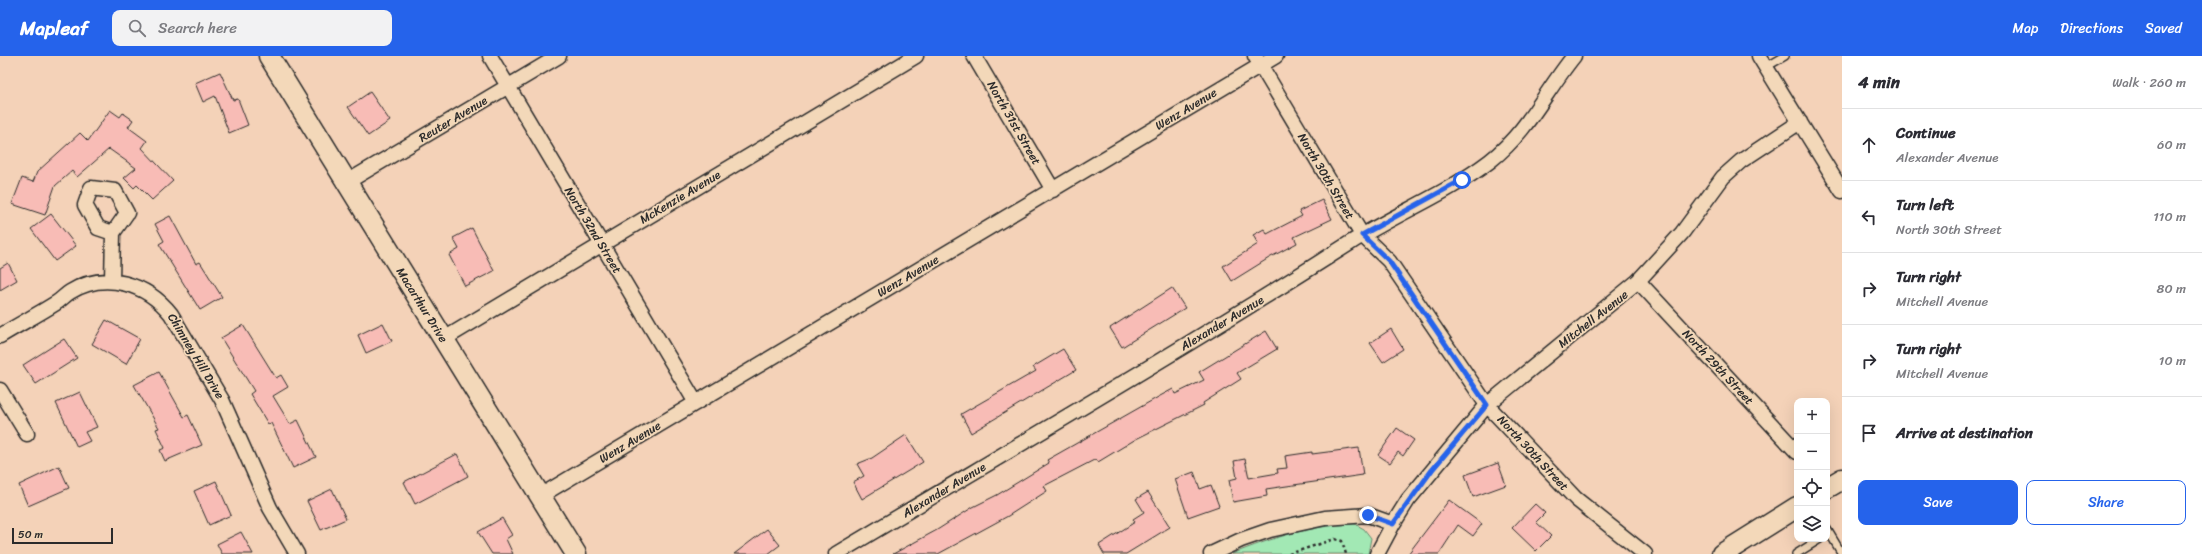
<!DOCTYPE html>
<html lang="en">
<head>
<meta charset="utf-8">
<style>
	:root { --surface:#fff; --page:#f2f2f3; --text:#2b2b33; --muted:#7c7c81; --line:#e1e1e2; --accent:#2563eb }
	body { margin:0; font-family:Sriracha,sans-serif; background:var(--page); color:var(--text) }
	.controls { position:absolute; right:12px; bottom:12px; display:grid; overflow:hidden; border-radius:8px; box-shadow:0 4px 16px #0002 }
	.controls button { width:36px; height:36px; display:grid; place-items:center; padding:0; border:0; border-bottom:1px solid var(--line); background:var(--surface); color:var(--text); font:20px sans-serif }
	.scale { position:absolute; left:12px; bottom:10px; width:101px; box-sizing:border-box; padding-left:4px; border:2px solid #2b2b2b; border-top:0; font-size:11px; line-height:14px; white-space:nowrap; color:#2b2b2b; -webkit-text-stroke:3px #f3d8b9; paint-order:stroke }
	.stop { position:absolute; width:12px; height:12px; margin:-9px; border:3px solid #2563eb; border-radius:50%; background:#fff }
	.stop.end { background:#2563eb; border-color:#fff; box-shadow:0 1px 4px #0008 }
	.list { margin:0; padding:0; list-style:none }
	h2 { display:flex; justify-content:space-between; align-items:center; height:52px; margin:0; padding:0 16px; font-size:17px }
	h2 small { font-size:13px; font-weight:400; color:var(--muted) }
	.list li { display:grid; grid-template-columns:26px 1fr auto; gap:12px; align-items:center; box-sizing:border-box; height:72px; padding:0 16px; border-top:1px solid var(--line) }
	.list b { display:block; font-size:15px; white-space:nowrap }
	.list p { margin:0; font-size:13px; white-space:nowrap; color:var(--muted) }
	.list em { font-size:13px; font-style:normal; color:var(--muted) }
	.actions { display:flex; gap:8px; padding:12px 16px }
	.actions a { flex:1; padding:9px 0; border:1px solid var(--accent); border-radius:8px; text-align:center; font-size:14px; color:var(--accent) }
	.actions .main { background:var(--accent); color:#fff }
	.icon { flex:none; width:22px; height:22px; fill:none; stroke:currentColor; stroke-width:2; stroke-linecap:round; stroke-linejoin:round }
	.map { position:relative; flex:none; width:1842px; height:498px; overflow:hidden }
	header { display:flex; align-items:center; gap:24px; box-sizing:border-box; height:56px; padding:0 20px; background:var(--accent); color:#fff }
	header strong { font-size:19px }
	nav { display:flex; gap:22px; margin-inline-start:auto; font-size:14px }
	.search { width:280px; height:36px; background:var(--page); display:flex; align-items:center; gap:10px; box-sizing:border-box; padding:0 14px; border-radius:8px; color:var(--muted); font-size:15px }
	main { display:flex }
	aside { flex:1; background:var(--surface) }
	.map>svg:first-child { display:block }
</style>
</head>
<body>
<header>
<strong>Mapleaf</strong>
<div class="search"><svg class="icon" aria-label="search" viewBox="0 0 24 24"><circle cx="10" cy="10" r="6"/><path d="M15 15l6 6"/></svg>Search here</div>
<nav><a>Map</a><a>Directions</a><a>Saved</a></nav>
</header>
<main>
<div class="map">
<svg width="1842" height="498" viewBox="0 0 1842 498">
	<rect width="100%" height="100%" fill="#f4d2b8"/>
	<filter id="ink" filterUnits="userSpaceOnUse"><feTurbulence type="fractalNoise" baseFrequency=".025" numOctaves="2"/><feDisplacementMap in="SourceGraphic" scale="8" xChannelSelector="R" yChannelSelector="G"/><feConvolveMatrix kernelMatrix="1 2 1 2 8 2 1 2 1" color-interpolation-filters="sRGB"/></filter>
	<g filter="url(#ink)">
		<path fill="#a2e8b4" stroke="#668a70" d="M1355 468 1364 473 1371 482 1368 498H1232C1272 482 1311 469 1355 468Z"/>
		<path fill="#f8bcb6" stroke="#2b2b2b" d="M220 16 233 44 238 43 248 69 229 77 215 40 203 46 195 27Z
			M370 36 390 65 368 80 348 51Z
			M110 54 120 61 123 57 133 64 128 71 147 85 142 92 173 125 152 144 137 129 134 132 124 122 136 112 109 93 77 121 72 115 55 130 45 159 12 148 22 122 33 126 37 116 80 77 88 85Z
			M1322 144 1332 163 1294 181 1297 187 1269 202 1232 225 1223 210 1258 188 1253 179 1264 173 1267 178 1302 160 1299 155Z
			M51 158 76 190 55 205 31 173Z
			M170 160 196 208 200 206 222 241 200 254 159 188 164 185 155 168Z
			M472 172 494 215 465 230 449 199 459 193 453 182Z
			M8 207 17 224 0 234V212Z
			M1172 232 1185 252 1122 291 1110 272Z
			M106 264 140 283 126 308 92 288Z
			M383 267 392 285 366 297 358 279Z
			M243 269 276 322 281 319 288 331 273 340 290 368 298 364 316 401 293 412 271 367 268 368 250 338 254 335 221 282Z
			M1391 273 1403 293 1383 306 1370 287Z
			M1266 275 1277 293 1237 317 1241 323 1203 347 1204 349 1136 383 1098 406 1096 403 1044 430 1047 435 1008 460 938 498H893L937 474 973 451 997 439 1049 407 1047 404 1160 340 1173 333 1175 338 1204 324 1199 316Z
			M64 283 77 302 36 328 23 309Z
			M1063 293 1076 314 971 377 961 358 1036 315 1033 311Z
			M159 316 184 361 188 359 202 389 165 405 160 394 165 392 156 373 159 372 134 329Z
			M80 336 97 371 85 376 90 385 77 391 56 347Z
			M1397 372 1414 384 1403 400 1398 396 1390 407 1378 399Z
			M906 379 923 406 862 443 853 426 864 420 857 408 872 402Z
			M1359 392 1363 419 1266 433 1267 440 1233 446 1229 424 1237 422 1234 405 1245 403 1249 422 1278 417 1277 413 1287 412 1285 400 1312 396V398Z
			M457 398 468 420 415 448 404 426Z
			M1498 407 1506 429 1473 441 1465 419Z
			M59 410 69 432 28 450 19 429Z
			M1194 416 1200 433 1211 429 1219 450 1188 461 1175 423Z
			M216 425 231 459 209 469 194 435Z
			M332 433 346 463 321 474 307 445Z
			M1148 436 1170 471 1126 498H1104L1099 489 1135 466 1133 463 1144 456 1136 443Z
			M1449 444 1482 468 1473 480 1458 469 1439 498H1408Z
			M1535 448 1545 457 1536 466 1551 480 1536 495 1512 472Z
			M502 462 512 479 506 483 513 498H492L478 476Z
			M767 473 780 489 768 498H734Z
			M241 476 253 498H222L217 488Z"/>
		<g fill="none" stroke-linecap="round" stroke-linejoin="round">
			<g stroke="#2b2b2b" stroke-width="10">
				<path id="service" d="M1766 11 1785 0
					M1827 473 1842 498
					M1796 498 1820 483"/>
			</g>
			<g stroke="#2b2b2b" stroke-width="17">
				<path id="minor" d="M490 0 696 347
					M974 0 1053 134
					M1255 0 1362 179 1389 205 1487 349 1576 443 1645 498
					M1759 0 1842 135
					M347 126 559 0
					M112 225 113 177 127 157 115 135 91 132 85 149 98 172 113 177
					M1638 225 1797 396
					M0 280C18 269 37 259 56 247 61 244 65 239 70 236 105 214 147 228 171 258L222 344 270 452 297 498
					M444 283 916 0
					M0 334 27 378
					M540 440 1276 0
					M836 498C1008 395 1181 295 1350 187 1395 158 1447 138 1490 105 1529 74 1544 37 1574 0
					M1211 498 1241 484 1270 474 1325 462 1368 459 1393 468
					M1377 498 1393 468 1408 444 1487 349 1638 225 1682 177 1723 121 1741 105 1800 66"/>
			</g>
			<g stroke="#2b2b2b" stroke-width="23">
				<path id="secondary" d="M269 0 576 498
					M1827 432 1842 423
					M1722 498 1797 451"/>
			</g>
			<path stroke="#2b2b2b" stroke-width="2.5" stroke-dasharray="3 3" stroke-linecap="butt" d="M1289 498 1335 483 1342 485 1346 498"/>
			<use href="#service" stroke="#f3d8b9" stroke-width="7"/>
			<use href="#minor" stroke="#f3d8b9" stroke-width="14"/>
			<use href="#secondary" stroke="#f3d8b9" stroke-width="20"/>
		</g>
	</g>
	<g fill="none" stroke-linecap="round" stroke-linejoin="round" filter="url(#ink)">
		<path stroke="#2563eb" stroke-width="5" d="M1368 459 1393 468 1432 414 1487 349 1389 205 1362 179 1462 124"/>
	</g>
	<g text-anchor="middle" stroke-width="3.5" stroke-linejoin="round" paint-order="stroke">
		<g font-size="12" fill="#2b2b2b" stroke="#f3d8b9">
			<text transform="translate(1186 53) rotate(-31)" y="4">Wenz Avenue</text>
			<text transform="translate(453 63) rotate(-31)" y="4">Reuter Avenue</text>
			<text transform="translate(1014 67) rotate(60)" y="4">North 31st Street</text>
			<text transform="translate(1326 120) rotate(59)" y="4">North 30th Street</text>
			<text transform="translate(680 141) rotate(-31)" y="4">McKenzie Avenue</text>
			<text transform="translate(593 174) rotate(59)" y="4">North 32nd Street</text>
			<text transform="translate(908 220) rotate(-31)" y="4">Wenz Avenue</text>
			<text transform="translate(422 249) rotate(58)" y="4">Macarthur Drive</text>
			<text transform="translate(1593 263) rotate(-38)" y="4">Mitchell Avenue</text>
			<text transform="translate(1222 267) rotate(-31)" y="4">Alexander Avenue</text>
			<text transform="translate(196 300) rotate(59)" y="4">Chimney Hill Drive</text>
			<text transform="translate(1718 311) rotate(47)" y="4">North 29th Street</text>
			<text transform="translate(630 386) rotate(-31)" y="4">Wenz Avenue</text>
			<text transform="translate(1533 397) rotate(47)" y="4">North 30th Street</text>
			<text transform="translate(944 434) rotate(-31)" y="4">Alexander Avenue</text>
		</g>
	</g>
</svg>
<div class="controls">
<button>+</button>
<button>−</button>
<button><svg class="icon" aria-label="locate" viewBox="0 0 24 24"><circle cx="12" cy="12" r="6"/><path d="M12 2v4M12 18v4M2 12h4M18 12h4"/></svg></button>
<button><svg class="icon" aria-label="layers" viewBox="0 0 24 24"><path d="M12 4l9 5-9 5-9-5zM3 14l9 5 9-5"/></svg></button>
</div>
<div class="scale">50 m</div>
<div class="stop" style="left:1462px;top:124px"></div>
<div class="stop end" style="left:1368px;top:459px"></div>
</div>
<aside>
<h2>4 min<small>Walk · 260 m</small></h2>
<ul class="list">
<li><svg class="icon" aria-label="ahead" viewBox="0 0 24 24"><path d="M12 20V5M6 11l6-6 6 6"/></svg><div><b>Continue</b><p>Alexander Avenue</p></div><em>60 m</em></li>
<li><svg class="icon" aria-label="left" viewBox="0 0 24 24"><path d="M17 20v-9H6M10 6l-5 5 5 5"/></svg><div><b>Turn left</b><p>North 30th Street</p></div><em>110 m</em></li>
<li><svg class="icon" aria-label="right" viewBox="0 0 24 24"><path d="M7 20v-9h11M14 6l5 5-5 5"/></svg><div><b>Turn right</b><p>Mitchell Avenue</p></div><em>80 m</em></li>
<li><svg class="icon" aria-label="right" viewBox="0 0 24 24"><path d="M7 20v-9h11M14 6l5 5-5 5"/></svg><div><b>Turn right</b><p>Mitchell Avenue</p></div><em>10 m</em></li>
<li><svg class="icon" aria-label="arrive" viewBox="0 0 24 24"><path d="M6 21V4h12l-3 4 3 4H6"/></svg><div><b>Arrive at destination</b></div></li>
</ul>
<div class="actions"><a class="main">Save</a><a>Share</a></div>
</aside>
</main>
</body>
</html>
